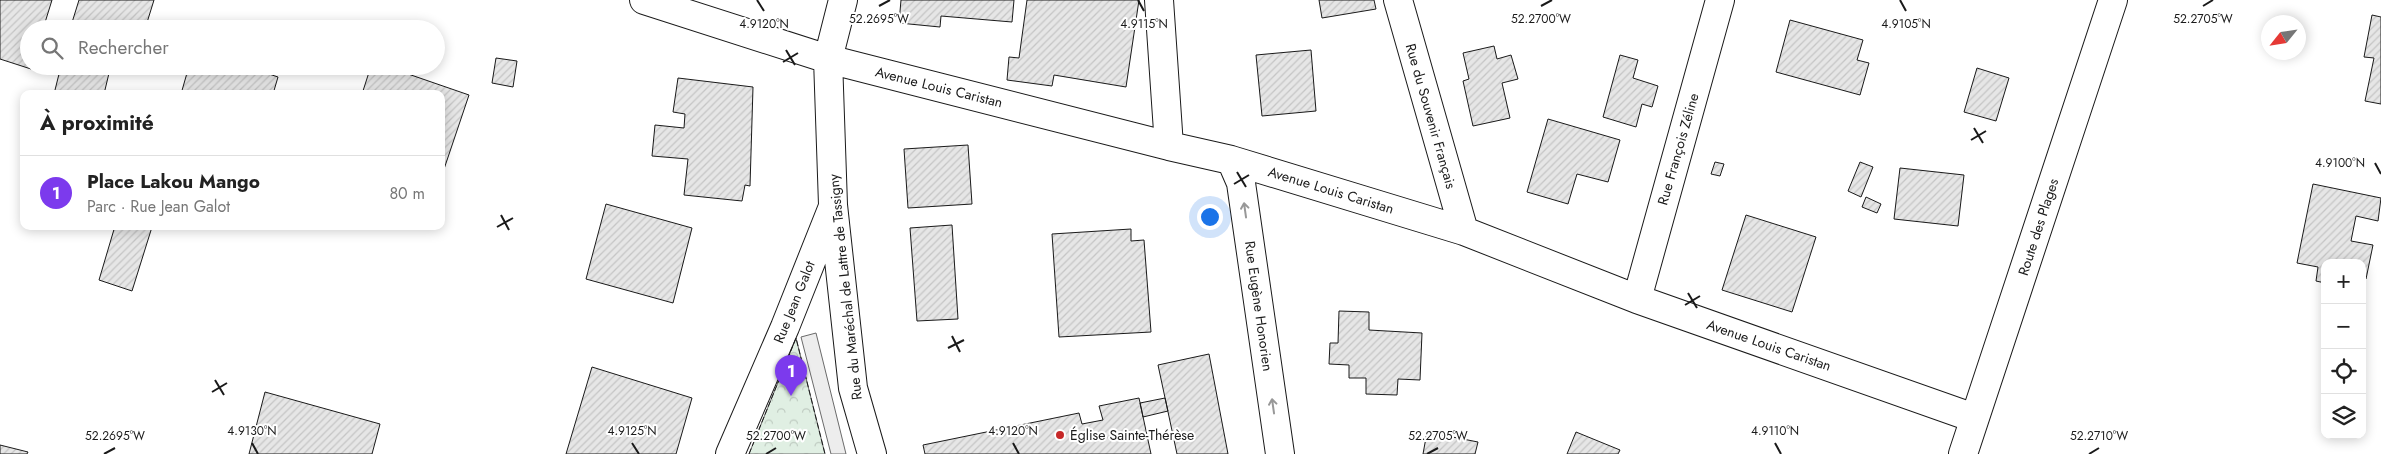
<!DOCTYPE html>
<html lang="fr">
<head>
<meta charset="utf-8">
<style>
	:root { --surface:#fff; --page:#f6f6f6; --text:#222; --muted:#767676; --line:#e0e0e0; --accent:#7c3aed }
	body { margin:0; font-family:Jost,sans-serif; background:var(--page); color:var(--text) }
	.controls { position:absolute; right:15px; bottom:15px; display:grid; overflow:hidden; border-radius:10px; box-shadow:0 2px 12px #0003 }
	.controls button { width:45px; height:45px; display:grid; place-items:center; padding:0; border:0; border-bottom:1px solid var(--line); background:var(--surface); color:var(--text); font:25px sans-serif }
	.compass { position:absolute; left:2261px; top:15px; width:45px; height:45px; border-radius:50%; background:var(--surface); box-shadow:0 2px 12px #0003; rotate:240deg }
	.you { position:absolute; left:1209px; top:216px; width:18px; height:18px; margin:-12px; border:4px solid #fff; border-radius:50%; background:#1a73e8; box-shadow:0 0 0 8px #1a73e833 }
	.badge { display:grid; place-items:center; width:32px; height:32px; border-radius:50%; background:var(--accent); color:#fff; font-size:16px; font-weight:700 }
	.pin { position:absolute; translate:-50% -41px; filter:drop-shadow(0 1px 2px #0008) }
	.pin::after { content:''; position:absolute; top:26px; width:18px; height:15px; background:inherit; clip-path:polygon(0 0,100% 0,50% 100%) }
	.list { margin:0; padding:0; list-style:none }
	h2 { display:flex; justify-content:space-between; align-items:center; height:65px; margin:0; padding:0 20px; font-size:21px }
	h2 small { font-size:16px; font-weight:400; color:var(--muted) }
	.list li { display:grid; grid-template-columns:32px 1fr auto; gap:15px; align-items:center; box-sizing:border-box; height:75px; padding:0 20px; border-top:1px solid var(--line) }
	.list b { display:block; font-size:19px; white-space:nowrap }
	.list p { margin:0; font-size:16px; white-space:nowrap; color:var(--muted) }
	.list em { font-size:16px; font-style:normal; color:var(--muted) }
	.icon { flex:none; width:28px; height:28px; fill:none; stroke:currentColor; stroke-width:2; stroke-linecap:round; stroke-linejoin:round }
	.map { position:relative; flex:none; width:2381px; height:454px; overflow:hidden }
	.search { position:absolute; background:var(--surface); box-shadow:0 2px 12px #0003; left:20px; top:20px; width:425px; height:55px; display:flex; align-items:center; gap:12px; box-sizing:border-box; padding:0 18px; border-radius:28px; color:var(--muted); font-size:19px }
	.panel { position:absolute; background:var(--surface); box-shadow:0 2px 12px #0003; left:20px; top:90px; width:425px; height:140px; border-radius:10px }
	.map>svg:first-child { display:block }
</style>
</head>
<body>
<div class="map">
<svg width="2381" height="454" viewBox="0 0 2381 454">
	<defs>
		<pattern id="park-crowns" width="20" height="18" patternUnits="userSpaceOnUse" patternTransform="scale(1.25)"><rect width="20" height="18" fill="#e0efe3"/><path d="M2 6a3 3 0 1 1 6 0M12 15a3 3 0 1 1 6 0" fill="none" stroke="#c0ccc2"/></pattern>
		<pattern id="building-hatch" width="6" height="6" patternUnits="userSpaceOnUse" patternTransform="scale(1.25)"><rect width="6" height="6" fill="#e6e6e6"/><path d="M-1 1l2-2M0 6l6-6M5 7l2-2" fill="none" stroke="#c5c5c5"/></pattern>
	</defs>
	<rect width="100%" height="100%" fill="#fff"/>
	<path fill="url(#park-crowns)" stroke="#6a6a6a" d="M796 338 825 454H749Z"/>
	<path fill="#ededed" stroke="#6a6a6a" d="M816 333 846 454H831L801 337Z"/>
	<path fill="url(#building-hatch)" stroke="#1a1a1a" d="M0 0H52L43 29H29V66H32L31 69 0 59Z
		M79 0H154L145 29H70Z
		M901 0H1014L1012 22 941 16 940 27 899 23Z
		M1027 0H1139L1126 87 1054 75 1052 86 1007 80 1009 57 1019 58Z
		M1319 0H1374L1376 9 1322 18Z
		M2372 15 2381 17V104L2365 101 2374 58 2364 57Z
		M1790 20 1863 40 1857 60 1869 63 1860 95 1776 72Z
		M1494 46 1497 59 1511 55 1518 79 1502 83 1510 118 1473 126 1463 81 1469 79 1463 53Z
		M1311 50 1316 111 1262 116 1256 55Z
		M1620 55 1638 60 1633 78 1658 86 1652 107 1642 104 1636 127 1603 117Z
		M496 58 517 61 513 87 492 83Z
		M61 66H100L110 69 104 94H54Z
		M189 66H245L278 77 273 94H181Z
		M371 66H385L469 95 441 178V94H362Z
		M1977 68 2009 78 1996 121 1964 112Z
		M678 78 753 87 750 186 745 185 742 201 684 195 688 159 652 156 655 125 684 128 685 114 673 112Z
		M1548 119 1620 140 1608 182 1577 174 1568 204 1527 192Z
		M968 145 972 204 908 208 904 149Z
		M1715 162 1724 164 1720 176 1711 174Z
		M1860 162 1873 167 1861 197 1848 191Z
		M1900 168 1964 175 1958 226 1894 219Z
		M2313 184 2381 198 2378 221 2356 216 2351 241 2373 245 2366 279 2362 278V263H2325V283L2316 281 2318 267 2297 263Z
		M1866 197 1881 204 1877 213 1862 207Z
		M606 204 692 228 673 303 586 279Z
		M1746 215 1816 237 1792 312 1722 290Z
		M952 225 958 319 917 321 910 228Z
		M115 226 152 227 132 291 99 280Z
		M1131 229V241L1144 240 1151 332 1059 337 1052 234Z
		M1339 311 1369 312V330L1422 333 1420 380 1398 379 1397 395 1366 394V378H1349V365L1329 364 1330 343H1338Z
		M1209 354 1228 454H1177L1158 365Z
		M592 367 692 398 676 454H566Z
		M265 392 380 424 372 454H249Z
		M1139 398 1151 454H925L923 445 1079 413 1082 424 1103 420 1099 406Z
		M1165 398 1168 411 1143 417 1140 403Z
		M1427 432 1478 442 1475 454H1423Z
		M1576 432 1620 450 1618 454H1567Z
		M0 445 28 452 27 454H0Z"/>
	<g fill="none" stroke-linecap="round" stroke-linejoin="round">
		<g stroke="#1a1a1a" stroke-width="30">
			<path id="street" d="M644 0 828 59 1169 146 1231 160 1464 231 1637 299 1974 418
				M843 0 828 59 833 205 853 388 872 454
				M1159 0 1169 146
				M1398 0 1464 231
				M1231 160 1241 183 1280 454
				M1637 299 1720 0
				M730 454 785 327 832 209"/>
		</g>
		<g stroke="#1a1a1a" stroke-width="30">
			<path id="secondary" d="M1963 454 2113 0"/>
		</g>
		<use href="#street" stroke="#fff" stroke-width="28"/>
		<use href="#secondary" stroke="#fff" stroke-width="28"/>
		<path stroke="#1a1a1a" stroke-width="1" stroke-dasharray="6 2.5" stroke-linecap="butt" d="M749 454 796 338 825 454"/>
	</g>
	<defs><path id="oneway-shaft" d="M-6 0H5M1.5-3L5.5 0L1.5 3" fill="none" stroke-width="1.6" stroke-linecap="round" stroke-linejoin="round" transform="scale(1.25)"/></defs>
	<g stroke="#989898">
		<use href="#oneway-shaft" transform="translate(1245 210) rotate(-98)"/>
		<use href="#oneway-shaft" transform="translate(1273 406) rotate(-98)"/>
	</g>
	<path fill="none" stroke="#1a1a1a" stroke-width="2" d="M757 0 764 11M1138 0 1144 11M1900 0 1906 11M879 6 890 0M1541 6 1552 0M2203 6 2213 0M786 50 795 65M783 62 798 53M1974 128 1983 143M1971 140 1986 131M2375 163 2381 174M1237 172 1246 187M1234 184 1249 175M501 215 509 230M497 227 513 218M1688 293 1697 308M1685 305 1700 296M952 336 960 352M948 348 964 340M215 380 224 395M212 392 227 383M252 443 258 454M632 443 639 454M1013 443 1019 454M1775 443 1781 454M104 454 115 448M766 454 776 448M1427 454 1438 448M2089 454 2099 448"/>
	<circle fill="#c62828" stroke="#fff" stroke-width="2" cx="1060" cy="435" r="5"/>
	<g text-anchor="middle" stroke-width="4" stroke-linejoin="round" paint-order="stroke">
		<g font-size="14" fill="#1a1a1a" stroke="#fff">
			<text transform="translate(939 87) rotate(14)" y="5">Avenue Louis Caristan</text>
			<text transform="translate(1431 116) rotate(74)" y="5">Rue du Souvenir Français</text>
			<text transform="translate(1678 149) rotate(-74)" y="5">Rue François Zéline</text>
			<text transform="translate(1331 190) rotate(17)" y="5">Avenue Louis Caristan</text>
			<text transform="translate(2038 227) rotate(-72)" y="5">Route des Plages</text>
			<text transform="translate(845 287) rotate(-96)" y="5">Rue du Maréchal de Lattre de Tassigny</text>
			<text transform="translate(794 302) rotate(-68)" y="5">Rue Jean Galot</text>
			<text transform="translate(1259 306) rotate(82)" y="5">Rue Eugène Honorien</text>
			<text transform="translate(1769 345) rotate(19)" y="5">Avenue Louis Caristan</text>
		</g>
		<g font-size="14" fill="#1a1a1a" stroke="#fff" text-anchor="start">
			<text x="1070" y="440">Église Sainte-Thérèse</text>
		</g>
	</g>
	<g font-size="12" text-anchor="middle" fill="#1a1a1a" stroke="#fff" stroke-width="4" stroke-linejoin="round" paint-order="stroke">
		<text x="879" y="23">52.2695°W</text>
		<text x="1541" y="23">52.2700°W</text>
		<text x="2203" y="23">52.2705°W</text>
		<text x="764" y="28">4.9120°N</text>
		<text x="1144" y="28">4.9115°N</text>
		<text x="1906" y="28">4.9105°N</text>
		<text x="2340" y="167">4.9100°N</text>
		<text x="252" y="435">4.9130°N</text>
		<text x="632" y="435">4.9125°N</text>
		<text x="1013" y="435">4.9120°N</text>
		<text x="1775" y="435">4.9110°N</text>
		<text x="115" y="440">52.2695°W</text>
		<text x="776" y="440">52.2700°W</text>
		<text x="1438" y="440">52.2705°W</text>
		<text x="2099" y="440">52.2710°W</text>
	</g>
</svg>
<div class="controls">
<button>+</button>
<button>−</button>
<button><svg class="icon" aria-label="locate" viewBox="0 0 24 24"><circle cx="12" cy="12" r="6"/><path d="M12 2v4M12 18v4M2 12h4M18 12h4"/></svg></button>
<button><svg class="icon" aria-label="layers" viewBox="0 0 24 24"><path d="M12 4l9 5-9 5-9-5zM3 14l9 5 9-5"/></svg></button>
</div>
<svg class="compass" viewBox="-18 -18 36 36"><path d="M0-13l5 13h-10z" fill="#e53935"/><path d="M0 13l5-13h-10z" fill="#767676"/></svg>
<div class="you"></div>
<div class="pin badge" style="left:791px;top:396px">1</div>
<div class="search"><svg class="icon" aria-label="search" viewBox="0 0 24 24"><circle cx="10" cy="10" r="6"/><path d="M15 15l6 6"/></svg>Rechercher</div>
<section class="panel">
<h2>À proximité<small></small></h2>
<ul class="list">
<li><span class="badge">1</span><div><b>Place Lakou Mango</b><p>Parc · Rue Jean Galot</p></div><em>80 m</em></li>
</ul>
</section>
</div>
</body>
</html>
